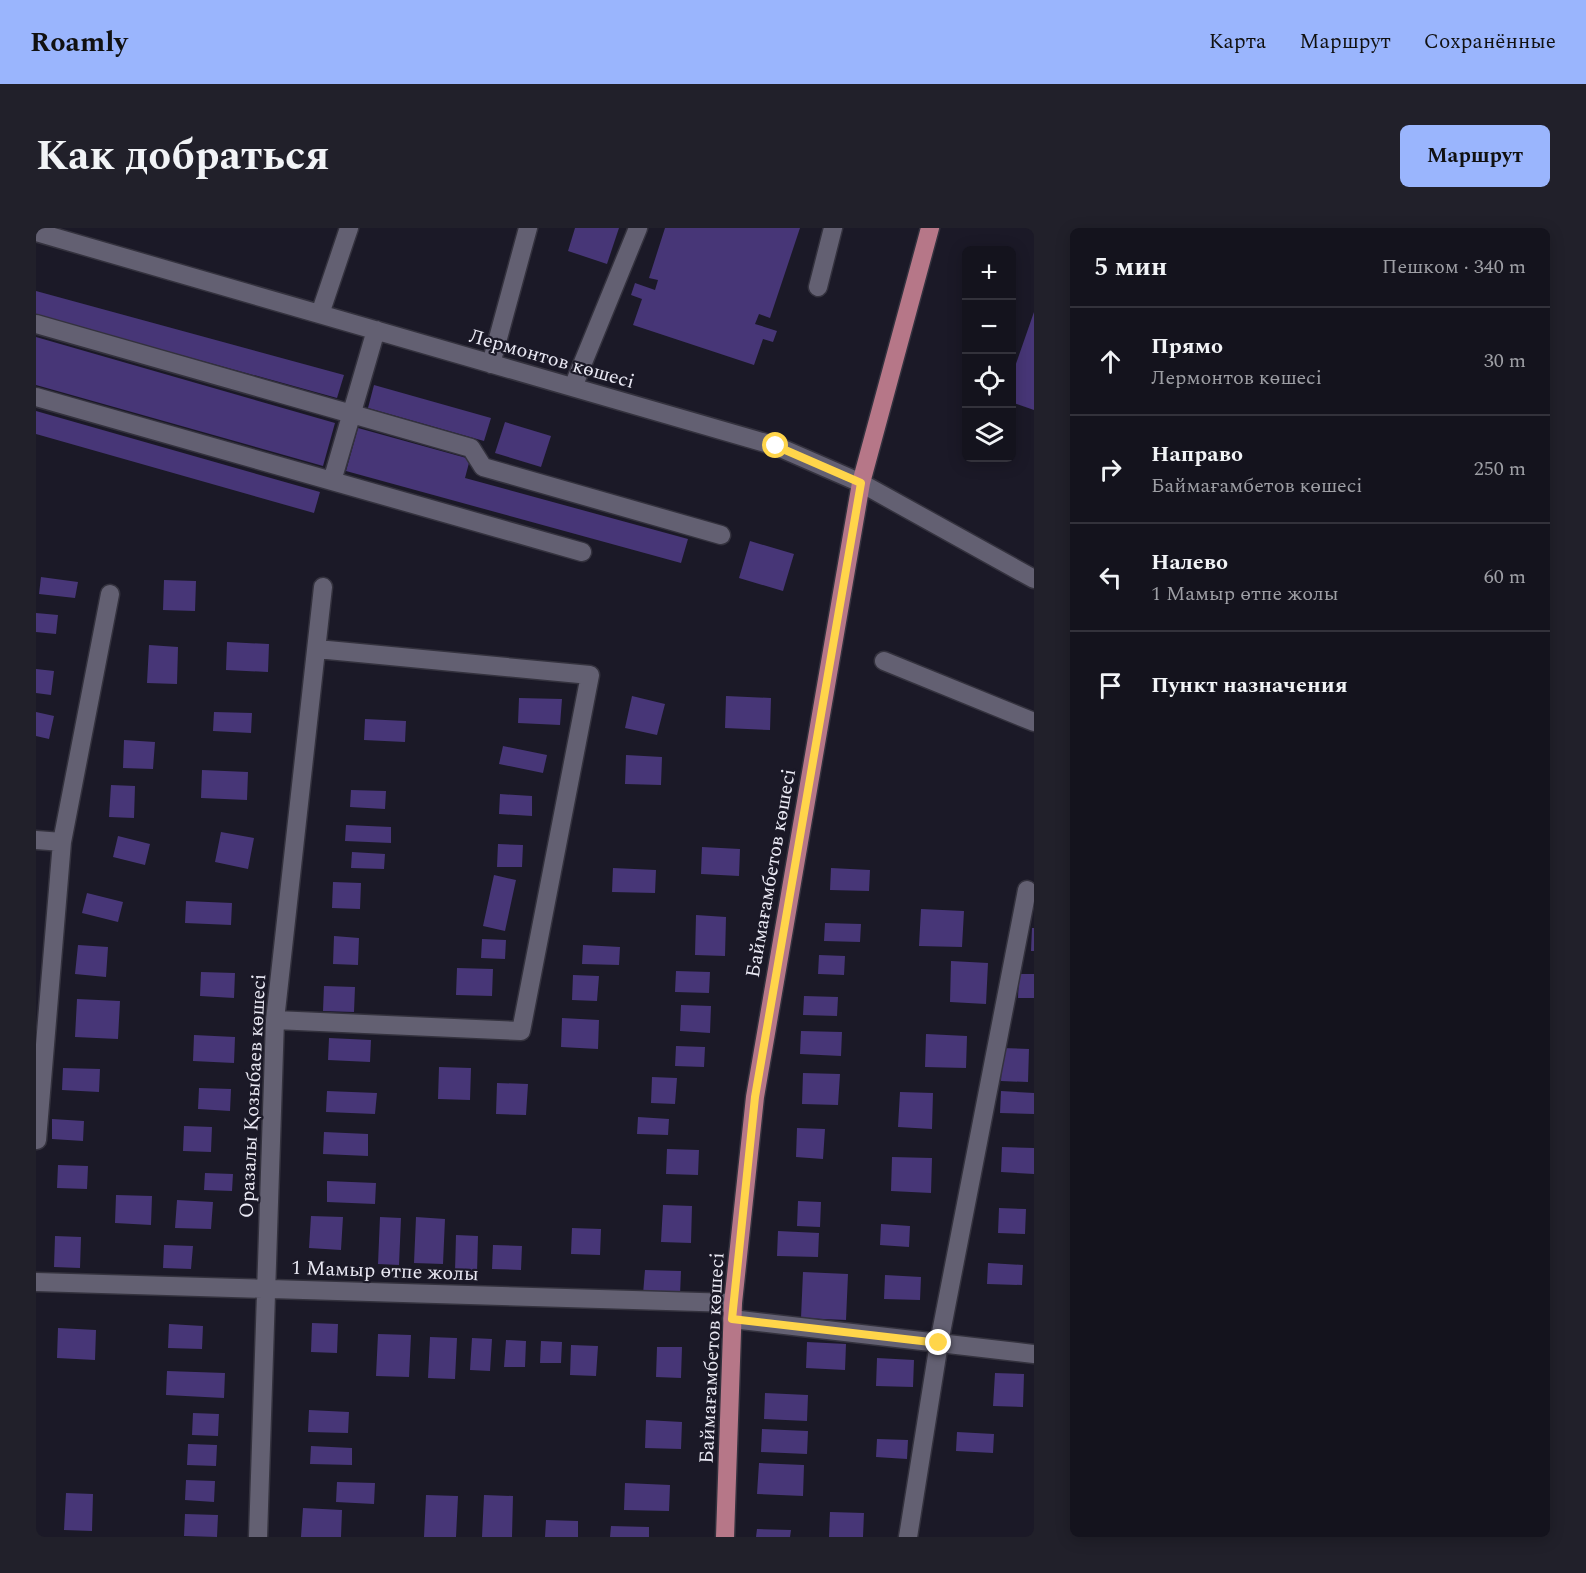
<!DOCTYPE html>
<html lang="ru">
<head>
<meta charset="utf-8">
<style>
	:root { --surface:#14131d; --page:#21202a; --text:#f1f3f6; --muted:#9d9ea4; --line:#33323b; --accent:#9ab5fd }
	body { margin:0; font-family:Spectral,serif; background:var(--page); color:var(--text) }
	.controls { position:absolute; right:18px; top:18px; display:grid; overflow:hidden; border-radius:9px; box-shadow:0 3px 15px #0003 }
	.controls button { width:54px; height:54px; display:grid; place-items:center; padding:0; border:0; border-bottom:2px solid var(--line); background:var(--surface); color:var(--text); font:30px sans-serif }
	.stop { position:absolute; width:18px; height:18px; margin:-14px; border:4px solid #ffd54a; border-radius:50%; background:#fff }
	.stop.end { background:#ffd54a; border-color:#fff; box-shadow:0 2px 6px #0008 }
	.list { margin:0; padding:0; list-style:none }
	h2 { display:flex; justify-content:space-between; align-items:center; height:78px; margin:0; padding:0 24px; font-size:26px }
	h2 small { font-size:20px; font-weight:400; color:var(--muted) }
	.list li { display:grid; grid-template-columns:39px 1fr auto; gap:18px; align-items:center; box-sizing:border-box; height:108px; padding:0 24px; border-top:2px solid var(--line) }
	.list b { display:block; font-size:22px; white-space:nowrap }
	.list p { margin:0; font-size:20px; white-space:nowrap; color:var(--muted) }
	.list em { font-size:20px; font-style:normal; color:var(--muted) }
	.icon { flex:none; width:33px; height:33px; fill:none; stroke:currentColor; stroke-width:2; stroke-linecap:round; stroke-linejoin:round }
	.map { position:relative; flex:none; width:998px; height:1309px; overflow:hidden; border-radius:9px }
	header { display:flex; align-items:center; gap:36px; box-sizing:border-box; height:84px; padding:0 30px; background:var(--accent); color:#111 }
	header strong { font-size:28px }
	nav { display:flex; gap:33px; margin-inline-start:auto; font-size:21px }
	.intro { display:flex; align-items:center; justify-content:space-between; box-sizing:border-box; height:144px; padding:0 36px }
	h1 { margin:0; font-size:42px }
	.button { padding:15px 27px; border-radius:9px; background:var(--accent); color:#111; font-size:21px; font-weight:700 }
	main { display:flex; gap:36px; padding:0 36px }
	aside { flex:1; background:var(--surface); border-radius:9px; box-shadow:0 3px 15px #0003 }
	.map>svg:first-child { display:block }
</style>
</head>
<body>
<header>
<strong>Roamly</strong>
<nav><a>Карта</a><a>Маршрут</a><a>Сохранённые</a></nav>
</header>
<div class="intro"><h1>Как добраться</h1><a class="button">Маршрут</a></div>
<main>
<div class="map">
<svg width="998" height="1309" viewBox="0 0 998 1309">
	<rect width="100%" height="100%" fill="#1b1927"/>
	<path fill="#473677" d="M539 0H583L571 36 532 23Z
		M629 0H764L734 90 723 86 719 96 741 103 737 114 727 111 718 137 597 97 606 71 595 67 599 55 619 62 622 52 613 50Z
		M0 63 308 147 301 170 0 87Z
		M998 84V182L975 174V150Z
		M0 109 299 195 287 238 0 157Z
		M338 157 455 190 448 213 332 180Z
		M0 183 284 264 278 285 0 206Z
		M469 194 515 208 505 239 459 225Z
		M322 200 434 231 429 250 652 311 645 335 310 243Z
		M714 313 758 326 747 363 703 350Z
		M5 349 42 354 39 370 3 366Z
		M128 352 160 353 159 383 127 382Z
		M0 385 22 387 20 406 0 404Z
		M191 414 233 416 232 444 190 442Z
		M113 417 142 419 141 456 111 455Z
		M0 441 18 443 15 467 0 465Z
		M596 468 629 476 621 507 589 500Z
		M690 468 735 470 734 502 689 500Z
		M483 470 526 471 524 497 482 495Z
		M0 484 18 488 13 511 0 508Z
		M178 484 216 485 215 505 177 503Z
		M329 491 370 493 369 514 328 512Z
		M88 512 119 514 117 541 87 540Z
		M467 518 511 527 507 545 463 536Z
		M590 527 626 529 625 557 589 556Z
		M166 542 212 544 211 572 165 570Z
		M75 557 99 558 98 590 73 589Z
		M315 562 350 563 349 581 314 579Z
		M464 566 496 568V588L463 586Z
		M310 597 355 599V615L309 613Z
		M185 604 218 610 212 641 179 634Z
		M82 608 114 616 109 637 77 629Z
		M462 616 487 617 486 639H461Z
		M666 619 704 621 703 648 665 646Z
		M316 624 349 626 348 641 315 640Z
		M577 640 620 642 619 665 576 664Z
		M795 640 834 642 833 663 794 662Z
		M458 647 480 652 469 703 447 698Z
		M297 654 325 655 324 681 296 680Z
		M51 665 87 674 82 694 46 685Z
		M150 673 196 675 195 697 149 695Z
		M885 681 928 683 926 719 883 718Z
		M660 687 690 689 689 728 659 727Z
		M789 695 825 696 824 714 788 713Z
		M996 700H998V723H995Z
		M298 708 323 710 322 737 297 736Z
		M446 711 470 712 469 731 445 730Z
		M42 717 72 719 70 749 39 746Z
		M547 717 584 719 583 737 546 736Z
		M783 727 809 728 808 747 782 746Z
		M915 733 952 735 950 776 914 774Z
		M421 740 457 741 456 768 420 767Z
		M640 743 674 744 673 765 639 764Z
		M165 744 199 745 198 770 164 768Z
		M983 746H998V770H982Z
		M537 747 563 748 561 773 536 772Z
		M288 758 319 759 318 784 287 783Z
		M768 768 802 769 801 788 767 787Z
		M41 771 84 773 82 811 39 809Z
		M645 777 675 778 674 805 644 803Z
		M526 790 563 792 562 821 525 819Z
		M765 803 806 804 805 828 764 826Z
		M890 806 931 808 930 840 889 839Z
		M158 807 199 809 198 835 157 833Z
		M293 810 335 812 334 834 292 832Z
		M640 818 669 819 668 839 639 838Z
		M966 820 993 821 992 854 965 853Z
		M403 839 435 840 434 872 402 871Z
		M27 840 64 841 63 864 26 862Z
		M767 845 804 846 802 877 766 876Z
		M616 849 641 850 639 876 615 875Z
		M461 855 492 856 490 887 460 886Z
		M163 860 195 861 194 883 162 881Z
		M291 863 341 865 339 886 290 884Z
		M965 863 998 865V886L964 885Z
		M864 864 897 865 896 901 862 899Z
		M602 889 633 891 632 907 601 906Z
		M16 891 48 893 47 913 16 911Z
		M148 898 176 899 175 924 147 923Z
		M761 900 789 901 787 931 760 929Z
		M288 904 332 906V928L287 926Z
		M966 919 998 920V946L965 944Z
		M631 921 663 922 662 947 630 946Z
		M856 929 896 930 895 965 855 963Z
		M22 937 52 938 51 961 21 960Z
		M169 945 197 946 196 963 168 962Z
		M291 953 340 955 339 976 291 974Z
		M80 967 116 968 115 997 79 995Z
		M141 972 177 974 175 1001 139 1000Z
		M762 973 785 974 784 999 761 998Z
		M627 977 656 978 655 1015 625 1014Z
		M963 980 990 981 989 1006 962 1005Z
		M275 988 307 989 305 1022 273 1020Z
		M344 989 365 990 363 1037 342 1036Z
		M380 989 409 991 407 1036 378 1035Z
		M845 996 874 998 873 1019 844 1017Z
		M536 1000 565 1001 564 1027 535 1026Z
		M742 1003 783 1005 782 1029 741 1028Z
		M420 1007 442 1008 441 1045 419 1043Z
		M19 1008 45 1009 44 1040 18 1039Z
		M128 1017 157 1018 155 1041 127 1040Z
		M457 1017 486 1018 485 1042 456 1041Z
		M952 1035 987 1037 986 1057 951 1056Z
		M609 1042 645 1043 644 1067 607 1066Z
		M767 1044 812 1046 810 1092 765 1090Z
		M849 1047 885 1049 884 1072 848 1071Z
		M276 1095 302 1096 301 1125 275 1124Z
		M133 1096 167 1098 166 1121 132 1120Z
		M22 1100 60 1102 59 1132 21 1130Z
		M342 1106 375 1107 373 1149 340 1148Z
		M394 1109 421 1110 419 1151 392 1150Z
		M436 1110 456 1111 454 1143 434 1142Z
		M470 1112 490 1113 489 1139H468Z
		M505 1113 526 1114 525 1135H504Z
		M771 1114 810 1116 809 1142 770 1140Z
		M535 1117 562 1118 560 1148 534 1147Z
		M621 1119H646L645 1150 620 1149Z
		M841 1130 878 1132 877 1159 840 1158Z
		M131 1143 189 1145 188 1170 130 1167Z
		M959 1145 988 1146 987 1179 957 1178Z
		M729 1165 772 1167 771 1193 728 1191Z
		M273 1182 313 1184 312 1205 272 1204Z
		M157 1185 183 1186 182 1208 156 1207Z
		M610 1192 646 1194 645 1221 609 1220Z
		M726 1201 772 1203 771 1226 725 1224Z
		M921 1204 958 1206 957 1225 920 1223Z
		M841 1211 872 1212 871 1231 840 1229Z
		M152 1216 181 1217 180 1238 151 1237Z
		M275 1218 316 1220V1237L274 1236Z
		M723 1235 768 1237 767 1268 721 1266Z
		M150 1252 179 1253 178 1274 149 1272Z
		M301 1254 339 1255 338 1276 300 1274Z
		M589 1255 634 1257 633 1283 588 1282Z
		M30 1265 57 1266 56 1303 28 1302Z
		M390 1267 422 1268 420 1309H388Z
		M448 1267 477 1268 476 1309H446Z
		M267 1280 306 1282 305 1309H265Z
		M794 1284 828 1285 827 1309H793Z
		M149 1286 182 1287 181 1309 148 1308Z
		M510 1292 542 1293V1309H509Z
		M575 1298 613 1299V1309H574Z
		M721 1301 755 1302 754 1309H720Z"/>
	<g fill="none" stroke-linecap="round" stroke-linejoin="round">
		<g stroke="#34323e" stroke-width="21">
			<path id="minor" d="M0 4 740 218 825 255 998 351
				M782 59 797 0
				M284 86 313 0
				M0 96 435 220 447 239 685 307
				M455 136 492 0
				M537 159 602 0
				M0 169 546 324
				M296 253 340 102
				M848 433 998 494
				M0 612 26 614
				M239 792 485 803 554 447 281 421
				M1 912 26 614 74 366
				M0 1054 697 1075
				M696 1091 998 1126
				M222 1309 239 792 287 359
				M872 1309 903 1115 991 662"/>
		</g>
		<g stroke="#34323e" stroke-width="21">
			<path id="major" d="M689 1309 697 1075 719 869 825 255 894 0"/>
		</g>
		<use href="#minor" stroke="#636072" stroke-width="18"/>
		<use href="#major" stroke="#b67788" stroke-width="18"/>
	</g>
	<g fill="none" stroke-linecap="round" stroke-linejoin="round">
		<path stroke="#ffd54a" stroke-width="8" d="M740 218 825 255 719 869 696 1091 903 1115"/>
	</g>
	<g text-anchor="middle" stroke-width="4.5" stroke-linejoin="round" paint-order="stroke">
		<g font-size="20" fill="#eae9f4" stroke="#1b1927">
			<text transform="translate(516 130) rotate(16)" y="7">Лермонтов көшесі</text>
			<text transform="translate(734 645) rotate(-80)" y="7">Баймағамбетов көшесі</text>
			<text transform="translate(216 868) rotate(-87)" y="7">Оразалы Қозыбаев көшесі</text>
			<text transform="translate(349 1042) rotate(2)" y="7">1 Мамыр өтпе жолы</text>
			<text transform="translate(675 1130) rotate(-87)" y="7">Баймағамбетов көшесі</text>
		</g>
	</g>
</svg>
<div class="controls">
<button>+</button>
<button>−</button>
<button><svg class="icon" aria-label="locate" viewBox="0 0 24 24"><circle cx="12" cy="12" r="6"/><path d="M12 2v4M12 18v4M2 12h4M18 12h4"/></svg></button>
<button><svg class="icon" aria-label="layers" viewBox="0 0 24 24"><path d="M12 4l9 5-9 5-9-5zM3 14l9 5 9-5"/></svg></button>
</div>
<div class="stop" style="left:740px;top:218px"></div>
<div class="stop end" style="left:903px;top:1115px"></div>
</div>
<aside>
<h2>5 мин<small>Пешком · 340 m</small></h2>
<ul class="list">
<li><svg class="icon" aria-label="ahead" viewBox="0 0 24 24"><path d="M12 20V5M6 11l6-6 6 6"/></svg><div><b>Прямо</b><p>Лермонтов көшесі</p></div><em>30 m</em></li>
<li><svg class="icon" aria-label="right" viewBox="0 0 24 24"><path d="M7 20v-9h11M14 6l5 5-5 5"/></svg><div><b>Направо</b><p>Баймағамбетов көшесі</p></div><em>250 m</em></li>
<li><svg class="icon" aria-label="left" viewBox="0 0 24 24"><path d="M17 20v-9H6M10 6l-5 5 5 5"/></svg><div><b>Налево</b><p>1 Мамыр өтпе жолы</p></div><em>60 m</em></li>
<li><svg class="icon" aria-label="arrive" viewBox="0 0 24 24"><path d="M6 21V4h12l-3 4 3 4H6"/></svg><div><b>Пункт назначения</b></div></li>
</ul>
</aside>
</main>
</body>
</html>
